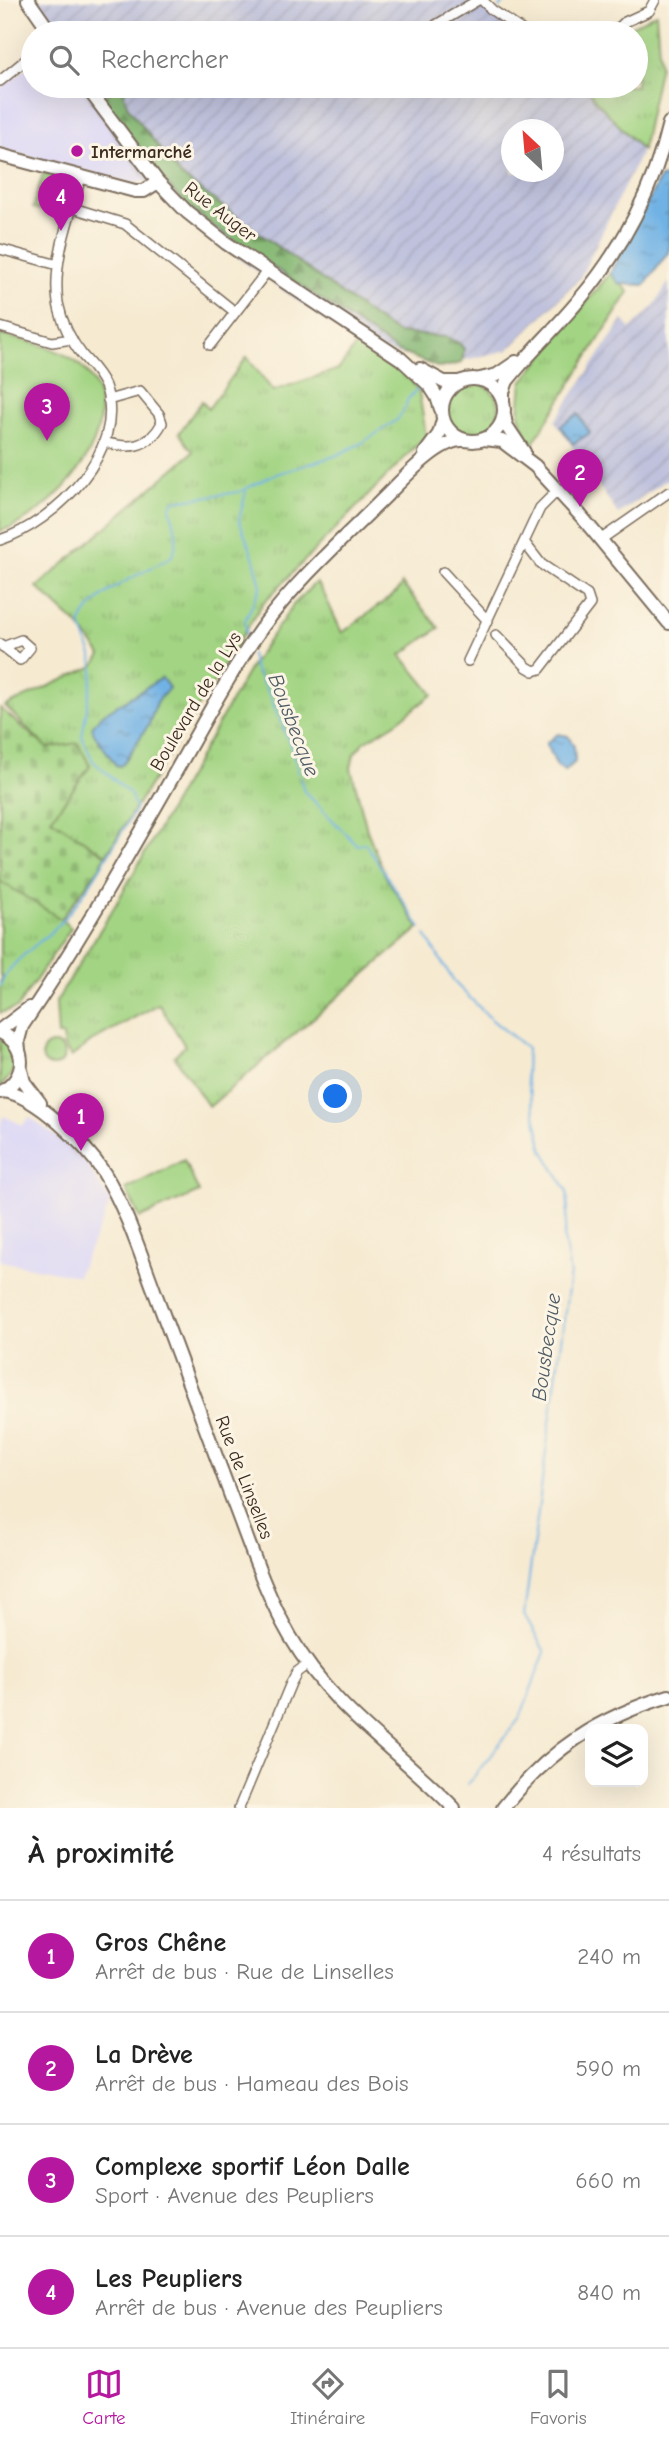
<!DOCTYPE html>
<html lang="fr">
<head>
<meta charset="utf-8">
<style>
	:root { --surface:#fff; --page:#f6f6f6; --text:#222; --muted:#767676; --line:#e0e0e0; --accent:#b5179e }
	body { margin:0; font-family:"Comic Neue",sans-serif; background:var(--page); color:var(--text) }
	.controls { position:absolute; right:21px; bottom:21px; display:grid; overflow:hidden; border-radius:14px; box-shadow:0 7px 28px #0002 }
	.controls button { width:63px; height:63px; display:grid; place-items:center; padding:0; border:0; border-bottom:2px solid var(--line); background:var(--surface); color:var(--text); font:35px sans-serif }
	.compass { position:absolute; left:501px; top:119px; width:63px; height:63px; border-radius:50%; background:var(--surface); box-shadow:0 7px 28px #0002; rotate:334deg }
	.you { position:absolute; left:336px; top:1097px; width:24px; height:24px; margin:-18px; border:5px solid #fff; border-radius:50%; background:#1a73e8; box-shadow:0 0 0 10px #1a73e833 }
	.badge { display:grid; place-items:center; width:46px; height:46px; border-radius:50%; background:var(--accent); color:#fff; font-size:23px; font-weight:700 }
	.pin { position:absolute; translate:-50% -58px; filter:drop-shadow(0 2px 4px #0008) }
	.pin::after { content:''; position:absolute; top:37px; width:24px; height:21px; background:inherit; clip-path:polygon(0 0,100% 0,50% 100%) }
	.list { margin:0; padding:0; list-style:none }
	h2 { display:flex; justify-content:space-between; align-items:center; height:91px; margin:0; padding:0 28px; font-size:30px }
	h2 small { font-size:23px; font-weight:400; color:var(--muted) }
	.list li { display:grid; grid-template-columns:46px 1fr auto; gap:21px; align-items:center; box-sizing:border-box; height:112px; padding:0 28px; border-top:2px solid var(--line) }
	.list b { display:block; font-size:26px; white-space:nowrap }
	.list p { margin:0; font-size:23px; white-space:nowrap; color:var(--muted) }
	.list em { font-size:23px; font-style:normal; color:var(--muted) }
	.icon { flex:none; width:38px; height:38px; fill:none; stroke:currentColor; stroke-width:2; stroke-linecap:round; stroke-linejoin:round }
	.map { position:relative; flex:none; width:669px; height:1808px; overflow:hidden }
	.search { position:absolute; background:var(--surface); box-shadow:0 7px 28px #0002; left:21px; right:21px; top:21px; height:77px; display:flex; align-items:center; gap:18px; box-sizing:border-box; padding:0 24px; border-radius:38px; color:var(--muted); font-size:26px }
	.sheet { height:539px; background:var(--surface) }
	nav { display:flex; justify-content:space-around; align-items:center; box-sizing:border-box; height:98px; border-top:2px solid var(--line); background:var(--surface); font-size:19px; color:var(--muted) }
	nav a { display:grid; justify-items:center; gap:4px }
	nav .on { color:var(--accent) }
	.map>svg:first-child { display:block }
</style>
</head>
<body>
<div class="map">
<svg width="669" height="1808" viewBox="0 0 669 1808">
	<defs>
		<pattern id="industrial-furrows" width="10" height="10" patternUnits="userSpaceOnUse" patternTransform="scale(1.75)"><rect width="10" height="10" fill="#c0c2dd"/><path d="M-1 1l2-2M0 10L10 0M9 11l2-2" fill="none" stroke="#a6a7bd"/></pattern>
		<pattern id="grass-tufts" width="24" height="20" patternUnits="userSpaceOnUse" patternTransform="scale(1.75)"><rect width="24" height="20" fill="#a3d483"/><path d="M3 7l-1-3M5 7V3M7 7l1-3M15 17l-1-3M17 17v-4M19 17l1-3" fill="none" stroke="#8db671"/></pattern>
		<pattern id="forest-firs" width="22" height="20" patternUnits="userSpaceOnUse" patternTransform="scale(1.75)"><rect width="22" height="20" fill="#82b671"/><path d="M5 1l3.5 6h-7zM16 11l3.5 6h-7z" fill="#6c945c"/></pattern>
		<pattern id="cemetery-stones" width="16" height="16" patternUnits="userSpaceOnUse" patternTransform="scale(1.75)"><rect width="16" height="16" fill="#a3d483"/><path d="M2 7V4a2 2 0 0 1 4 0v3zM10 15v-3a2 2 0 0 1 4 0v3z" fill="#8db671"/></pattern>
		<pattern id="water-ripples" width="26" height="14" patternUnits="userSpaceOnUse" patternTransform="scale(1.75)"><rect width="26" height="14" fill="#71b2e5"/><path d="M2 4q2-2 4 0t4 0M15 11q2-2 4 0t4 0" fill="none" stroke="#5e91b9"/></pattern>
	</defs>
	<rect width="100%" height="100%" fill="#fcf5e5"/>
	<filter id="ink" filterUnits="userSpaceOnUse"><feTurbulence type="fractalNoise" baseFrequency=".0143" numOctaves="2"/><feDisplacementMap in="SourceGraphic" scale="14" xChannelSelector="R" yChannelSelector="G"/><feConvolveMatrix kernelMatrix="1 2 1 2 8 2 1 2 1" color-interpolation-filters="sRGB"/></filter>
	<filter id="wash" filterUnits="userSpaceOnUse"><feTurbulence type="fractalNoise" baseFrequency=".00686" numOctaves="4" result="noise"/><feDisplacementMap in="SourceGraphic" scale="28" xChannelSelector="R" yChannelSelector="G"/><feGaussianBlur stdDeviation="1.57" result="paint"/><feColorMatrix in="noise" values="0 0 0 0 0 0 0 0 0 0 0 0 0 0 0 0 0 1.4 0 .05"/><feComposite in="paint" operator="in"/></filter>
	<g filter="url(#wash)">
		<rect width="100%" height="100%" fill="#f6ead1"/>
		<path fill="#dad6f7" d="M33 63V86H79L144 180 137 184 0 149V89Z
			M3 1116 23 1125 29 1117 64 1142 86 1163 111 1202 77 1276 0 1261V1129Z"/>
		<path fill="url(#industrial-furrows)" fill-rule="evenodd" d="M30 0H477L480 6 522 33H46Z
			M79 86H587L594 99 642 150 580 278 508 350 443 365 357 344 200 230 144 180ZM512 130H554V172H512Z
			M669 282V478L618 514 555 421 623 320 631 329 654 305Z"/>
		<path fill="url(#grass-tufts)" stroke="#6f7f50" stroke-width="2" d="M656 13 660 65 642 150 594 99 587 86H636V33H620Z
			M43 173C73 181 72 187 64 215L33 208Z
			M610 273 629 292 531 446 519 415 522 382Z
			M357 344 408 376 419 392 426 436 263 603 106 855 51 819 90 766 47 748 5 706 94 666 101 655 78 625 37 587 193 452 179 433 202 401 208 409 247 357 273 391 339 369Z
			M445 410a27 27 0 1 1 54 0a27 27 0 1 1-54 0Z
			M316 582 325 596 342 633 397 592 402 584 439 628 401 655 433 694 397 722 363 743 354 754 351 768 367 830 385 875 419 928 209 1107 174 1056 185 1046 159 1004 95 1039 71 1057 63 1045V1036H58L56 1002 116 904 252 664 294 604Z
			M0 880 61 919 71 928 17 1008 0 1013V983L2 977 0 975Z
			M0 1038C21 1056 20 1068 0 1087Z"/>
		<path fill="url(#forest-firs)" stroke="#5e7048" stroke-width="2" d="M120 86 125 87 124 96 128 107 180 175 380 322 398 333 446 337 459 343 464 349 462 363 440 368 397 351 213 226 183 202 167 184 102 98Z"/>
		<path fill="url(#cemetery-stones)" stroke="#6f7f50" stroke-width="2" d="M0 708 47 748 78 743 90 766 51 819 106 855 100 867 61 919 0 881Z"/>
		<path fill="#a3d483" stroke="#6f7f50" stroke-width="2" d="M0 335C28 342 63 347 84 369 135 424 55 515 0 531Z
			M42 1055a11 11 0 1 1 22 0a11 11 0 1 1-22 0Z
			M184 1160 199 1192 140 1218 126 1189Z"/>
		<path fill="url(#water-ripples)" stroke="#566e82" stroke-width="2" d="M669 177V251L645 285 619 284 610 273 660 178Z
			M578 414 590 433 573 444 560 426Z
			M162 678 169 688 157 702 149 724 123 764 120 766 116 765 94 734 92 727 100 716Z
			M558 734 568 736 574 746 575 762 565 771 557 766 546 743Z"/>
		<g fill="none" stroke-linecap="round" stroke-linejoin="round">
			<path stroke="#71b2e5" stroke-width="2" d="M499 8 507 0
				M246 491 239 520 253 556 261 586 245 621 247 637
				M251 654 254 668 269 694 291 747 304 791 357 845 365 843 421 928
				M425 935 455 983 492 1020 527 1048 526 1076 543 1150 567 1191 568 1207 564 1238 570 1274 524 1615 545 1652 520 1718 468 1784
				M0 986C11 958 43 943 62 921 92 887 112 847 136 809L130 794 93 761 82 737 93 672 92 655 80 624C95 590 141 575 171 557 181 541 174 524 170 507L174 501 239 492 273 475 335 456 362 443 397 420 404 410 408 399 418 388"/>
		</g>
	</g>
	<g filter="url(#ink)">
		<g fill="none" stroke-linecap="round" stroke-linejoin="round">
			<g stroke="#7c6d5d" stroke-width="12">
				<path id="street" d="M482 0 492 10 526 33
					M436 25 478 0
					M613 33 625 22 649 11 655 0
					M0 81 33 54
					M73 208 125 224 235 312
					M0 249 58 265
					M0 327 52 342 72 339
					M210 345 268 270
					M104 442C129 449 148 449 162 423L159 414 140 391 108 400
					M0 540C55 522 129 450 105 386 100 374 91 365 83 356 70 340 62 323 58 303 52 261 70 216 81 177
					M600 540 669 492
					M443 572 488 621
					M496 635 527 667 534 671 540 669 590 604 587 595 541 564 524 542
					M0 644 20 660 30 648 21 640 3 647
					M468 661 540 508 558 490
					M239 1808 291 1683 297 1672 308 1664"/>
			</g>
			<g stroke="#7c6d5d" stroke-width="16">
				<path id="secondary" d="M28 0 51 33
					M86 86 158 182 187 212 226 243 401 359 430 386 437 397 441 409
					M0 155 135 191H144L158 182
					M420 369 444 382H458
					M442 410a31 31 0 1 1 62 0a31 31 0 1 1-62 0Z
					M480 379 497 375 516 362
					M503 402V392L507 381C530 352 556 328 579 300 622 250 654 188 669 123
					M504 414 506 425 524 452
					M484 439 502 441 535 466 581 516 669 623
					M425 453 439 434 443 420
					M0 1030 29 1008
					M0 1032C28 1045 28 1079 0 1092
					M19 1050 18 1041 22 1026C78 944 126 858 176 771 204 722 230 672 263 626 299 578 345 537 387 495 404 478 439 439 463 440
					M21 1070 24 1082 40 1103
					M3 1091C36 1095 86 1145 104 1173 126 1209 139 1250 154 1290 180 1359 206 1429 232 1499 250 1545 265 1593 290 1636 334 1712 395 1747 454 1808
					M503 1808C550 1749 598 1718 669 1696"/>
			</g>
			<use href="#street" stroke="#fff" stroke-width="9"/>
			<use href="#secondary" stroke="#fff" stroke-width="12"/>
		</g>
	</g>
	<circle fill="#b5179e" stroke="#fcf5e5" stroke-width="2.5" cx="77" cy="151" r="7"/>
	<g text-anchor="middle" stroke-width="6" stroke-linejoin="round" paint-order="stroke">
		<g font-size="19" font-weight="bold" fill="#3b2a1e" stroke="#fcf5e5" text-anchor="start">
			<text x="91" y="158">Intermarché</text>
		</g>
		<g font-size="19" fill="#3b2a1e" stroke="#fcf5e5">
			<text transform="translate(221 211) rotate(38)" y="7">Rue Auger</text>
			<text transform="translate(195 701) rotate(-59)" y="7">Boulevard de la Lys</text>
			<text transform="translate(245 1477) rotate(69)" y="7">Rue de Linselles</text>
		</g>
		<g font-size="21" font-style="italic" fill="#4e5a64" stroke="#fcf5e5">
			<text transform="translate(294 725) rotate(69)" y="7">Bousbecque</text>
			<text transform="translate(546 1347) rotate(-82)" y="7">Bousbecque</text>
		</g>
	</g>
</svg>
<div class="controls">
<button><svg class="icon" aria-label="layers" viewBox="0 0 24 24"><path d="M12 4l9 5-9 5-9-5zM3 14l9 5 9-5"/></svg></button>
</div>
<svg class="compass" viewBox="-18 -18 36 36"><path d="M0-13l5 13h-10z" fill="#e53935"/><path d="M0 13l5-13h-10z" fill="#767676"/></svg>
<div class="you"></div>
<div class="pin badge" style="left:81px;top:1151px">1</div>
<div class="pin badge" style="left:580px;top:507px">2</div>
<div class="pin badge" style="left:47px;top:441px">3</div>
<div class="pin badge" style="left:61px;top:231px">4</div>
<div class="search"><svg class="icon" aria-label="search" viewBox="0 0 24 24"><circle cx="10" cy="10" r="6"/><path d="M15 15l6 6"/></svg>Rechercher</div>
</div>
<section class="sheet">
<h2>À proximité<small>4 résultats</small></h2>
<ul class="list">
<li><span class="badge">1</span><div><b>Gros Chêne</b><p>Arrêt de bus · Rue de Linselles</p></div><em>240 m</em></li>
<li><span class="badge">2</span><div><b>La Drève</b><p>Arrêt de bus · Hameau des Bois</p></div><em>590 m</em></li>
<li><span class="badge">3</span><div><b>Complexe sportif Léon Dalle</b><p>Sport · Avenue des Peupliers</p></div><em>660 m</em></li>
<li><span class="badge">4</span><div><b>Les Peupliers</b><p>Arrêt de bus · Avenue des Peupliers</p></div><em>840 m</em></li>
</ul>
</section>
<nav>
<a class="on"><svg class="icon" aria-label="map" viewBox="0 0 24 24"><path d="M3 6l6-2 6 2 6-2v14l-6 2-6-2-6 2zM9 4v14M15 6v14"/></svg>Carte</a>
<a><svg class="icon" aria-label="directions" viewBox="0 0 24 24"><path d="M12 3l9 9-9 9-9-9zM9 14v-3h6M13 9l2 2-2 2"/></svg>Itinéraire</a>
<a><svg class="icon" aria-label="saved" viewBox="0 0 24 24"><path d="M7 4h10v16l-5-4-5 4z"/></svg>Favoris</a>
</nav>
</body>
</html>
